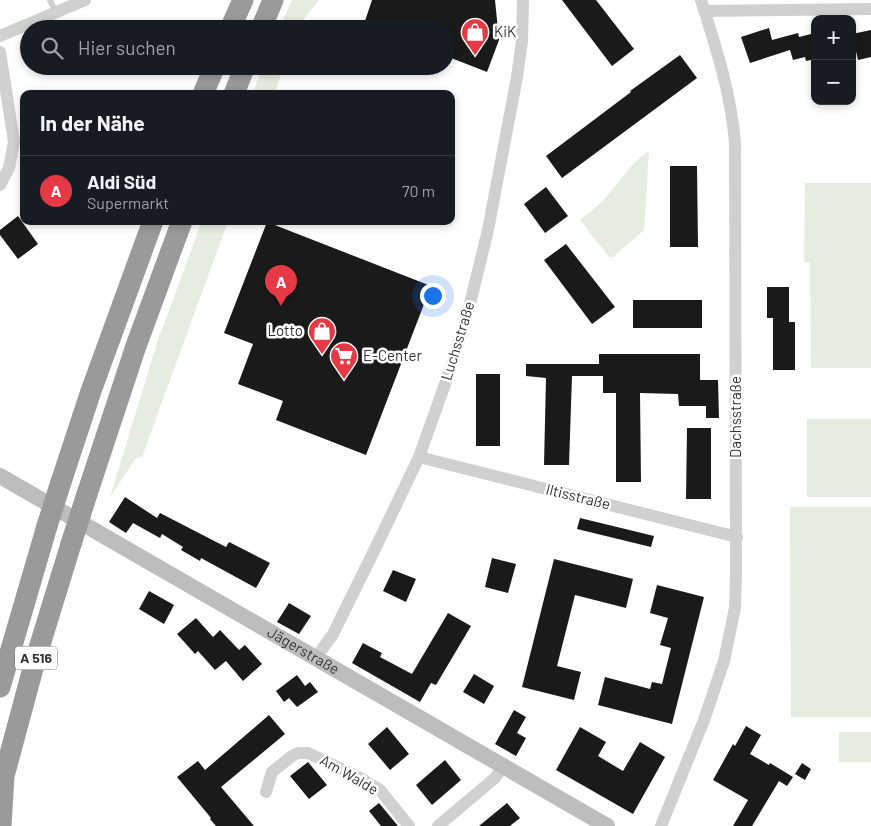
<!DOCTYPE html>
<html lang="de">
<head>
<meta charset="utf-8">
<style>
	:root { --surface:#171b24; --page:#20242c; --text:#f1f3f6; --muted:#9ea1a6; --line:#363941; --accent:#e63946 }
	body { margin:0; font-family:Barlow,sans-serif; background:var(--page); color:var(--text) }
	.controls { position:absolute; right:15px; top:15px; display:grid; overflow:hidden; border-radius:10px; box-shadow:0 2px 8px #0003 }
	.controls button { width:45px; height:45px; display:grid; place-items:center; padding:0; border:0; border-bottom:1px solid var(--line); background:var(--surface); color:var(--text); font:25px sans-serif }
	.you { position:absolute; left:432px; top:295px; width:18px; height:18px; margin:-12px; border:4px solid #fff; border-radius:50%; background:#1a73e8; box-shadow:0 0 0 8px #1a73e833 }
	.badge { display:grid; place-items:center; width:32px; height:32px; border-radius:50%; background:var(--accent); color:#fff; font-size:16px; font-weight:700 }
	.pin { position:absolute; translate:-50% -41px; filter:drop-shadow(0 1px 2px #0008) }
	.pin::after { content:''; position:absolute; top:26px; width:18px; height:15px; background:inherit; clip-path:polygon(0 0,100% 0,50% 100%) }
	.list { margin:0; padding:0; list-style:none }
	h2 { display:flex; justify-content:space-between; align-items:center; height:65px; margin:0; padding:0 20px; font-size:21px }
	h2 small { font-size:16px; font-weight:400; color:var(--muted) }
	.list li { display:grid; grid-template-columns:32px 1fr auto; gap:15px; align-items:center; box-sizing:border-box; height:70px; padding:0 20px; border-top:1px solid var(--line) }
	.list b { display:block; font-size:19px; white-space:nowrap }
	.list p { margin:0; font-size:16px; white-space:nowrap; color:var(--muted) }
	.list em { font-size:16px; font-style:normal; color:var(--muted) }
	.icon { flex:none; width:28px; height:28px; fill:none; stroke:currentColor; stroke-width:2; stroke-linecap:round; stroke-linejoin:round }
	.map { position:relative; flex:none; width:871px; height:826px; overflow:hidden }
	.search { position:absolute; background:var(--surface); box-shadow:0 2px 8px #0003; left:20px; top:20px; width:435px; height:55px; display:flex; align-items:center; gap:12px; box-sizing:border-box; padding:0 18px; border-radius:28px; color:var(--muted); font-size:19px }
	.panel { position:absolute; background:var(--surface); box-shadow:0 2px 8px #0003; left:20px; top:90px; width:435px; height:135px; border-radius:10px }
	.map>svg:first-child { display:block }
</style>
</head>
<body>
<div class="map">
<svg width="871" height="826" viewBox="0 0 871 826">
	<rect width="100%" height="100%" fill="#fff"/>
	<path fill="#e6ecdf" d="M292 0H319L299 25 297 29H279Z
		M264 66H284L274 94H252Z
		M649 151 644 230 613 257H609L580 220 602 202 635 162Z
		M805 183H871V368H811L810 263 804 262Z
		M202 221H228L142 457 136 458 110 497 157 343Z
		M807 419H871V497H807Z
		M790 507H871V717H791Z
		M839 732H871V762H839Z"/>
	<path fill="#1a1a1a" d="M372 0H495L499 40 487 72 446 56V29H375L364 24Z
		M562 0H596L634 49 612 66Z
		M769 28 772 40 798 33 799 37 815 33V59L806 61 805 57 793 60 790 50 750 63 741 37Z
		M871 30V57L858 60 852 34Z
		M680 55 697 78 562 178 546 156 631 92 630 91Z
		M670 166H697L698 247H670Z
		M546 187 568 216 545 233 524 204Z
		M18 216 38 244 18 259 0 235V230Z
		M267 222 431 286 366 455 276 420 283 401 238 384 253 344 224 333Z
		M566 244 615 307 592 324 544 260Z
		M767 287H789V322H795V370H773V318H767Z
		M633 300H702V328H633Z
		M599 354H700V380H718L719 418H706V406H679L678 394 640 393 641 482H616V393H603V376H572L569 465H544L546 378 526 376V364H599Z
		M476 374H500V446H476Z
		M687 428H711V499H686Z
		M125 497 157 518 160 513 226 547 229 542 270 563 256 588 201 558 200 561 181 550 183 547 162 534 160 538 133 523 126 533 109 522Z
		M580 518 654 536 651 547 577 529Z
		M492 558 516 564 508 593 485 587Z
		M554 559 633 579 626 608 575 595 557 666 581 672 574 700 522 687Z
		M393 570 416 579 406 602 383 591Z
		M657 585 704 597 672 724 598 705 605 677 650 689 652 682 662 684 671 648 660 645 668 618 650 613Z
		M149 591 174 605 164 624 139 609Z
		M289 603 311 616 299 634 277 622Z
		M448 613 471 626 436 685 431 683 420 702 352 663 363 643 382 653 380 657 412 674Z
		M196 618 213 637 220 630 239 650 245 645 262 664 243 681 226 661 215 670 198 651 195 654 177 634Z
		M474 674 494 686 484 704 463 692Z
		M297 675 305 686 310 682 318 692 297 707 289 698 284 702 276 691Z
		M514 710 526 717 517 733 526 738 516 756 495 744Z
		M269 715 285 734 221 787 254 826H216L210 819 211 818 177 777 198 761 205 770Z
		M746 726 761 735 750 754 769 765 770 763 793 777 787 786 779 781 752 826H733L748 800 713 780 733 744 735 746Z
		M387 727 409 754 390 770 368 744Z
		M580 727 606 742 598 756 623 771 640 742 665 757 633 814 556 770Z
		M445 760 461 780 432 805 416 785Z
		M308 762 327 785 309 799 290 776Z
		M802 763 811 769 805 780 795 774Z
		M379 803 398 826H381L369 811Z
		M507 803 520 818 510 826H479Z"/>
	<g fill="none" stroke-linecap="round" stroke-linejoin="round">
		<path stroke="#d0d0d0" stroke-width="6" d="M50 0 55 11"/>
		<path stroke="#d0d0d0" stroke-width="12" d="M704 11 871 9
			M0 36 85 0
			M0 52 14 142 9 168 0 185
			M419 457 737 537
			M316 658 333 634 374 551 419 457 449 373 467 316 488 230 517 77 522 41 523 0
			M266 792 272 772 292 756 298 753H308L364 780 380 790 409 826
			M438 826 495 778 503 767
			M661 826 704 720 724 661 735 608 736 572 735 143C731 93 716 47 701 0"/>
		<path stroke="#bdbdbd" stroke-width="16" id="s1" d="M0 476 607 826"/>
		<path stroke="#9a9a9a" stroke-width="21" d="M230 29 243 0
			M261 29 273 0
			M203 94 215 66
			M234 94 245 66
			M61 482 91 391 153 221
			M87 494 136 346 182 221
			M0 687 47 526
			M0 791 35 661 71 544
			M1 826 4 776"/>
		<path stroke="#9a9a9a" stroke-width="21" d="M47 526 61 482
			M71 544 87 494"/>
	</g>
	<defs>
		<g id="shop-pin" transform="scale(1.4375)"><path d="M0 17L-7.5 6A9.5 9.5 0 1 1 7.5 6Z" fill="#e63946" stroke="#fff"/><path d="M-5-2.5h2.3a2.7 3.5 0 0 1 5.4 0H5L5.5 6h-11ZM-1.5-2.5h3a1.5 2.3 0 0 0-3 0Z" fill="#fff"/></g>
		<g id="supermarket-pin" transform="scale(1.4375)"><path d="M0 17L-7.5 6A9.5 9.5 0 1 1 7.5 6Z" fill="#e63946" stroke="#fff"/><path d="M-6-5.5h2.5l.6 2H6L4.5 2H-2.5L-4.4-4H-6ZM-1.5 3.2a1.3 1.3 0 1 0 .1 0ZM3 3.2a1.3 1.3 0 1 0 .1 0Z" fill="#fff"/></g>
	</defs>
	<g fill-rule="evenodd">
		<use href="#shop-pin" x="475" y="32"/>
		<use href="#shop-pin" x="322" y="331"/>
		<use href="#supermarket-pin" x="344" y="356"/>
	</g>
	<g text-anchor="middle" stroke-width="5" stroke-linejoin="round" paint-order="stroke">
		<rect fill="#fff" stroke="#707070" stroke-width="1" x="15" y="646.5" width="42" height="23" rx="4"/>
		<g font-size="14" font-weight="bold" fill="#333">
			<text x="36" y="663">A 516</text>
		</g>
		<g font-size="15" fill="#333" stroke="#fff" text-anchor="start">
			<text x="494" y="37">KiK</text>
			<text x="303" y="336" text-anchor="end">Lotto</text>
			<text x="363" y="361">E-Center</text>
		</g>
		<g font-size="15" fill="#333" stroke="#fff">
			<text transform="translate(458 341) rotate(-73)" y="5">Luchsstraße</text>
			<text transform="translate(736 417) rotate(-90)" y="5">Dachsstraße</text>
			<text transform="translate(578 497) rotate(14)" y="5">Iltisstraße</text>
			<text dy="5" stroke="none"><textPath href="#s1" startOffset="350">Jägerstraße</textPath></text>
			<text transform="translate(349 775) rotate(30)" y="5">Am Walde</text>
		</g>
	</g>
</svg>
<div class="controls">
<button>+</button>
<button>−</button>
</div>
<div class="you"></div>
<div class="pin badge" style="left:281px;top:306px">A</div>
<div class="search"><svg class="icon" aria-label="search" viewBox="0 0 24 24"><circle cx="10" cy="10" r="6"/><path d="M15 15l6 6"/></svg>Hier suchen</div>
<section class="panel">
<h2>In der Nähe<small></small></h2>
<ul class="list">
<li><span class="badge">A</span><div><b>Aldi Süd</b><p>Supermarkt</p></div><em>70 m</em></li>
</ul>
</section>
</div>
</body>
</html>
